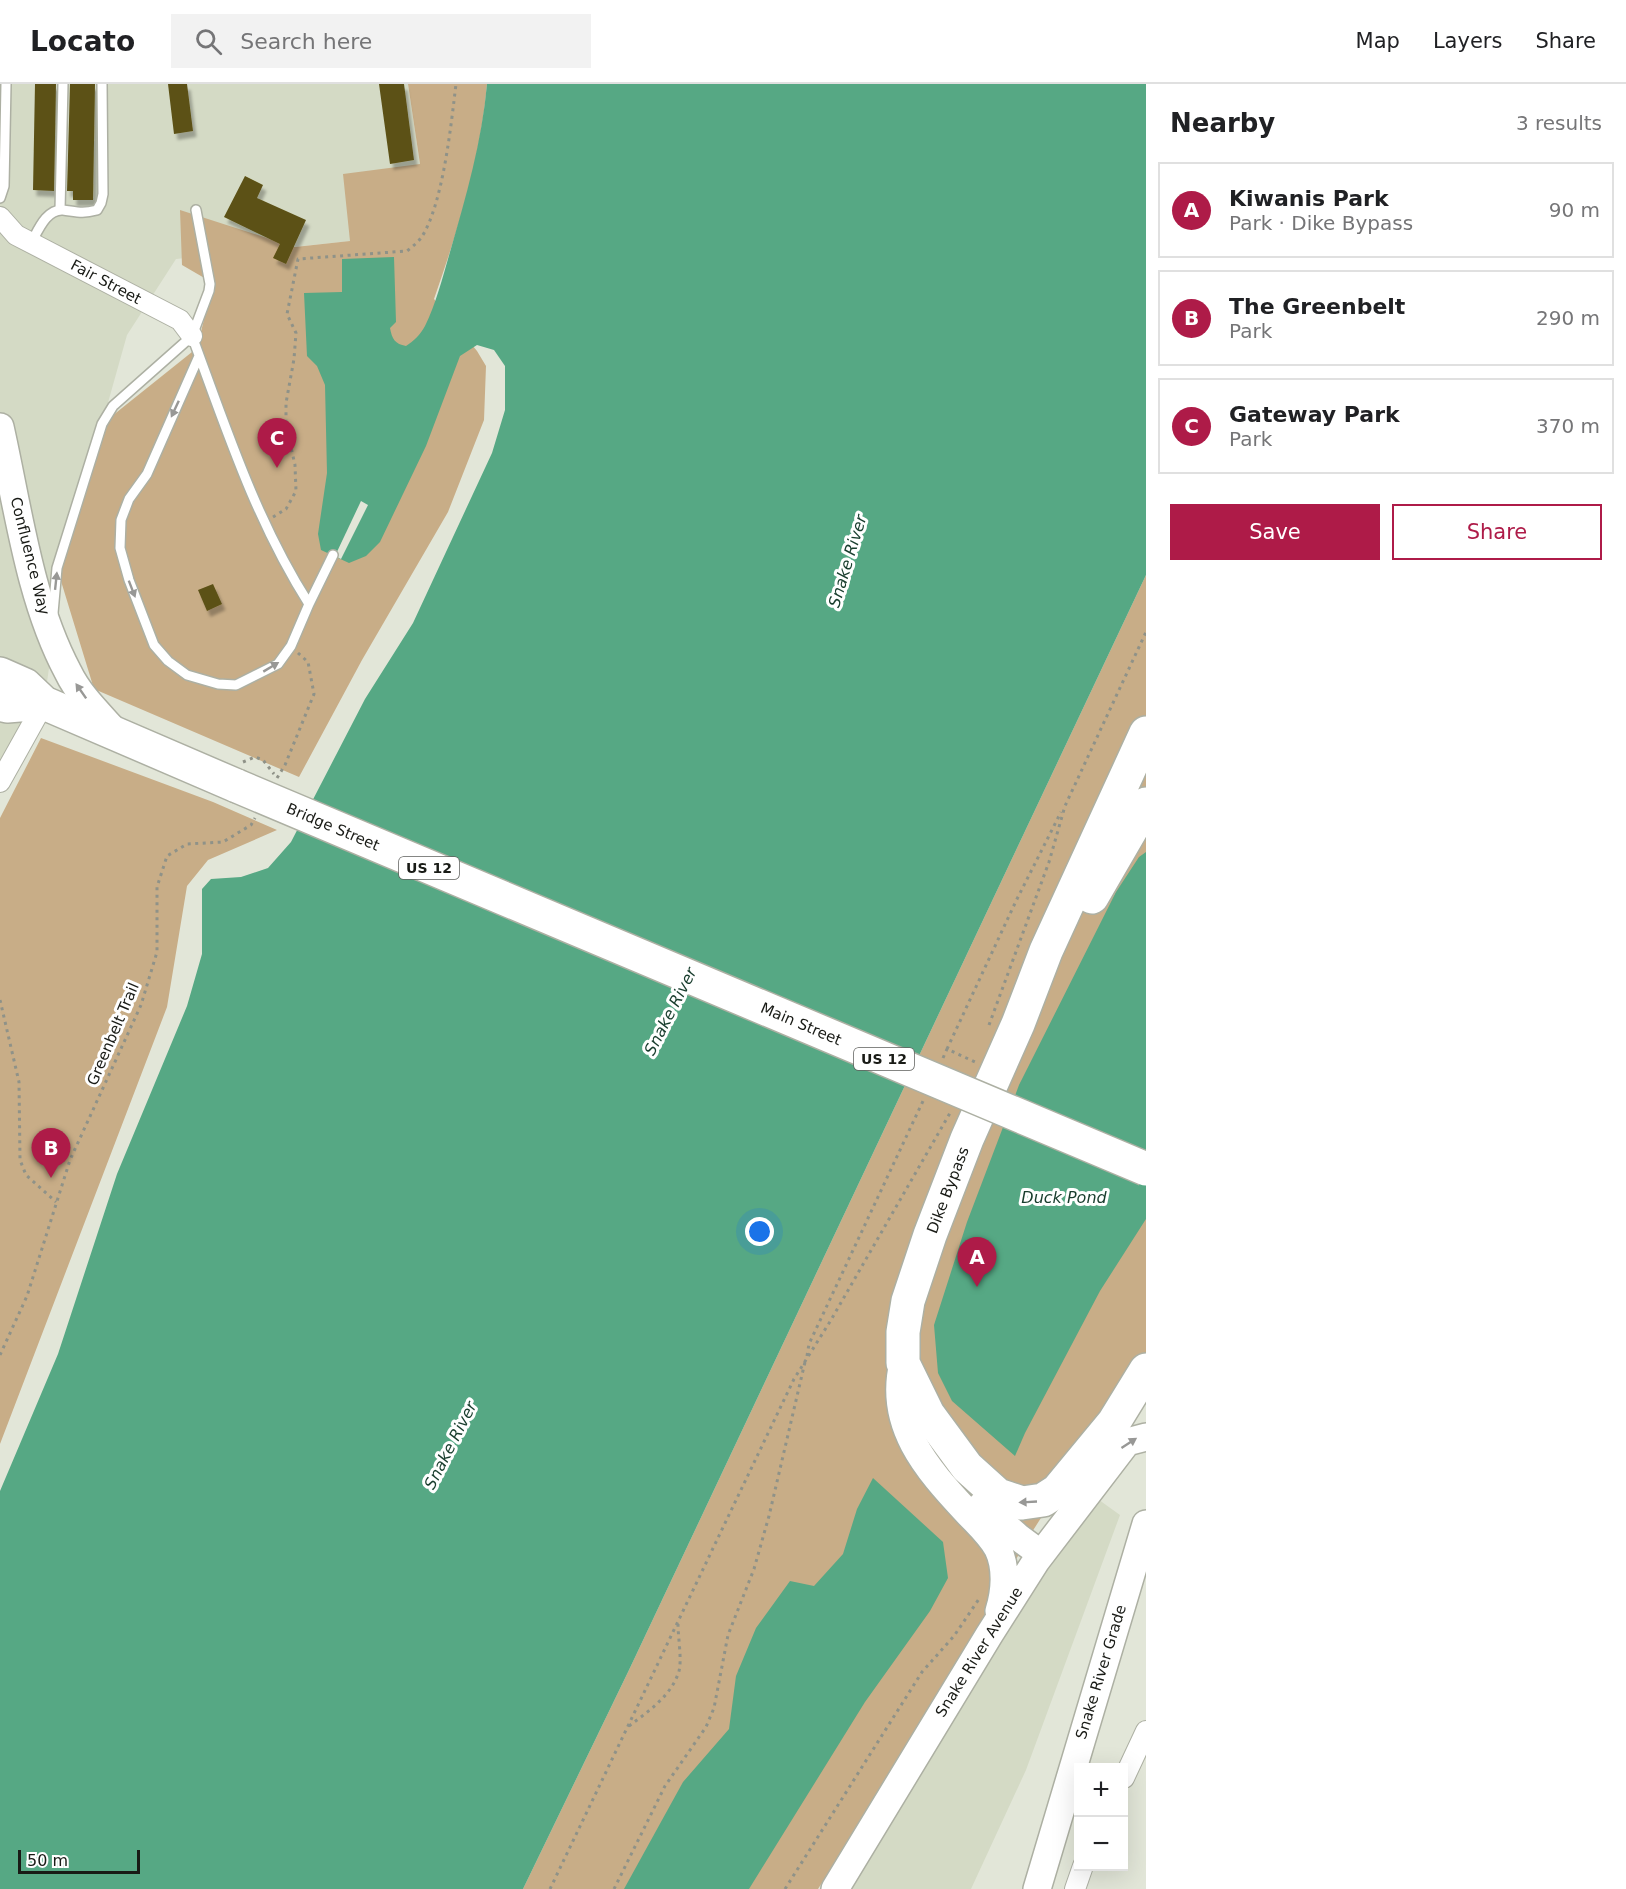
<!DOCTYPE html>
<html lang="en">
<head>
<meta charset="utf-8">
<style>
	:root { --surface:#fff; --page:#f2f2f2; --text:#202124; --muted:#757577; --line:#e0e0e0; --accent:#ae1b48 }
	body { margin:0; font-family:"DejaVu Sans",sans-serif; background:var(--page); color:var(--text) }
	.controls { position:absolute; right:18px; bottom:18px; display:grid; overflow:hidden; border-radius:0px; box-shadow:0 6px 24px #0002 }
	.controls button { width:54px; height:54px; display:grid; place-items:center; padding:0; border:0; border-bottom:2px solid var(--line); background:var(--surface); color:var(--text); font:30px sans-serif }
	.scale { position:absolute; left:18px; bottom:15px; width:122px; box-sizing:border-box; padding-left:6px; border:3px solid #191b16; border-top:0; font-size:16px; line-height:21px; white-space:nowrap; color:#191b16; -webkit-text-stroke:4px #fff; paint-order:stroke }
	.you { position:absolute; left:760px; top:1148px; width:21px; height:21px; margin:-15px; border:4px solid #fff; border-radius:50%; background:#1a73e8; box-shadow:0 0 0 9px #1a73e833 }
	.badge { display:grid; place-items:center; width:39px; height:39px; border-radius:50%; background:var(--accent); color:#fff; font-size:20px; font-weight:700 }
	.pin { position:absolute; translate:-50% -50px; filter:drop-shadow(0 2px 3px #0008) }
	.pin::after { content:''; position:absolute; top:32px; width:21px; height:18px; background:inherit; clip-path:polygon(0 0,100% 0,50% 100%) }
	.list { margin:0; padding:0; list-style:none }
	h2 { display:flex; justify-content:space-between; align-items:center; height:78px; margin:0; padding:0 24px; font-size:26px }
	h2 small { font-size:20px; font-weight:400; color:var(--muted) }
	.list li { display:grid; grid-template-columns:39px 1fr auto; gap:18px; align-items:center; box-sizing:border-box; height:96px; margin:0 12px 12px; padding:0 12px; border:2px solid var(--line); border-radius:0px }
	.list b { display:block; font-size:22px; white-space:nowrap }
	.list p { margin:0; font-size:20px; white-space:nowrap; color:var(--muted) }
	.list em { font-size:20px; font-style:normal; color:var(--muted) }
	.actions { display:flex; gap:12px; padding:18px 24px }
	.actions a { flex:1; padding:14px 0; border:2px solid var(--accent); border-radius:0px; text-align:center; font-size:21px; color:var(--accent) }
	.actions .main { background:var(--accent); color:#fff }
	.icon { flex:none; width:33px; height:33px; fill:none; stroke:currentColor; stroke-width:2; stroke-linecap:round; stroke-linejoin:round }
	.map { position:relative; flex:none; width:1146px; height:1805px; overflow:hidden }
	header { display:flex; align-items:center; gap:36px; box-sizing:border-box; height:84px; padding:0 30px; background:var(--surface); border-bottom:2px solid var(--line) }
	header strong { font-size:28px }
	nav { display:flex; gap:33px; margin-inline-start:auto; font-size:21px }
	.search { width:420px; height:54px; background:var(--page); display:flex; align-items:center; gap:15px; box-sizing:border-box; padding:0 21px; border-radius:0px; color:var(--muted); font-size:22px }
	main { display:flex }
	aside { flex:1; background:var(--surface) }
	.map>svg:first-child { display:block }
</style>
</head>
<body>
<header>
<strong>Locato</strong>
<div class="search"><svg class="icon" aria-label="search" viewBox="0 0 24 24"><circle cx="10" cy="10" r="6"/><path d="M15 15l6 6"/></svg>Search here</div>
<nav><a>Map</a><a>Layers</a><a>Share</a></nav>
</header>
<main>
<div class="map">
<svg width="1146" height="1805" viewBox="0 0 1146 1805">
	<defs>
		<filter id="shadow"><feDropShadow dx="3.5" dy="6" stdDeviation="1.5" flood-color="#0004"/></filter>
	</defs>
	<rect width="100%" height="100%" fill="#e2e6d8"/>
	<path fill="#d4dac5" d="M0 0H408L420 80 351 157 176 175 127 251 102 340 57 484 53 556 44 619 0 698V596L31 584 0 574Z
		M1088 1408 1120 1431 1026 1686 971 1805H835Z"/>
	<path fill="#c8ad87" d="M408 0H487C481 74 458 146 434 215L477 267 486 282 484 336 448 428 362 576 299 693 94 605 57 484 102 340 197 264 213 199 182 181 180 126 295 163 350 157 343 90 420 80Z
		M1146 491V1269L1025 1459 941 1612 818 1805H523L629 1586Z
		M41 654 213 718 277 746 208 776 187 802 167 923 0 1360V734Z"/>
	<path fill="#56a884" d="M487 0H1146V491L629 1586 523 1805H0V1407L58 1270 117 1090 187 922 202 870V805L211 795 241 793 268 784 291 758 365 615 413 539 492 369 505 326V282L494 266 477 261 460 272 426 362 380 458 366 472 349 479 321 466 318 450 327 389 325 301 317 282 307 272 304 209 342 208V175L394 173 396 238 390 244C392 255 395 260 406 262 414 257 420 251 425 242 436 220 443 192 450 168 466 113 482 57 487 0Z
		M1146 768V1135L1100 1207 1025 1349 1015 1372 952 1317 938 1289 934 1241 967 1138 1019 1001 1116 808 1139 773Z
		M873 1394 943 1458 948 1494 930 1527 865 1618 749 1805H624L683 1698 729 1645 736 1592 756 1544 790 1497 814 1502 843 1470 857 1425Z"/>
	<path fill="#e2e6d8" d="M361 417 368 421 341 475 335 472Z"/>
	<path fill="#5c5116" filter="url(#shadow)" d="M35 0H56L54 107 33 106Z
		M70 0H95L93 116H73V107H67Z
		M168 0H187L193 47 174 50Z
		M379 0H404L414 76 390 80Z
		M245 92 263 101 257 114 306 136 286 180 273 174 280 160 224 133Z
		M213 500 222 520 207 527 198 506Z"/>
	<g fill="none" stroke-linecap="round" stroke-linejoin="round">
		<g stroke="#adb0a3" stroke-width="12">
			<path id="lane" d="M0 114 4 102 6 0
				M60 126 63 0
				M31 159C38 147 46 125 63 126 78 128 82 130 97 126L101 119 103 110 102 0
				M192 252C226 344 256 437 309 520L291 562 278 580 236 601 218 600 187 591 168 577 154 561 129 496 120 464 121 436 129 415 147 390 199 272
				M309 520 333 471
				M53 529 57 484 102 340 113 322 192 252 209 207 210 200 196 126"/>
		</g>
		<g stroke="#adb0a3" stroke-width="22">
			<path id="street" d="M0 133 16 151 180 236 192 252
				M0 698 44 619
				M1124 1694 1146 1647
				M1075 1805 1083 1782"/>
		</g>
		<g stroke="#adb0a3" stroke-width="30">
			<path id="secondary" d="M0 343C18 423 29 515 68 588 79 611 99 630 116 649
				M903 1279C888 1341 926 1384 966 1427 977 1439 990 1450 998 1465 1007 1484 1005 1508 999 1527
				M982 1421 1018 1453 1041 1470
				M835 1805 989 1551 1036 1477 1127 1358 1146 1353
				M1037 1805 1146 1440"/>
		</g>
		<g stroke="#adb0a3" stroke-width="36">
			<path id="highway" d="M0 590 25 601 44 619 237 702
				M0 620 7 622 44 619
				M1146 649 1046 867 1018 940 967 1055 930 1151 908 1217 903 1248V1279L928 1330 967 1383 998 1411 1022 1419 1043 1416 1057 1407 1114 1338 1146 1286
				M1092 813 1146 720"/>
		</g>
		<path stroke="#8f9288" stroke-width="3" stroke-dasharray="3 4.5" stroke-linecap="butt" d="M273 433 286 425 296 407 295 381 286 341V319L294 275 296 249 287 230 298 175 407 167C412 163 417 159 421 154 443 121 451 41 456 0
			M243 678 255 673 263 676 274 690
			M277 694 285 681 314 610 308 578 298 569
			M0 916 19 998 20 1076 26 1091 56 1118
			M989 941 1049 778 1065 722 1146 548
			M947 965 1016 817 1061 728
			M943 974 947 965 975 978
			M0 1271 27 1212 70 1076 141 921 157 868V803L167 772 187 760 223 758 251 741 255 734
			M807 1272 809 1260 923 1017
			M629 1642C649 1627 672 1611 679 1587 682 1576 678 1553 678 1540
			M550 1805 794 1295 831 1236 950 1029
			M614 1805 665 1702 706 1643 714 1624 728 1551 754 1485 769 1432 805 1278
			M785 1805 922 1588 954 1552 979 1515"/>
		<use href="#lane" stroke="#fff" stroke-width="9"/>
		<use href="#street" stroke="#fff" stroke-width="20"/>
		<use href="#secondary" stroke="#fff" stroke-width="27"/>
		<use href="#highway" stroke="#fff" stroke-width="33"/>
		<g stroke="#adb0a3" stroke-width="36" stroke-linecap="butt">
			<path id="highway-bridge" d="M237 702 1146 1085"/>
		</g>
		<use href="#highway-bridge" stroke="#fff" stroke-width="33"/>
	</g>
	<defs><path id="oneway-solid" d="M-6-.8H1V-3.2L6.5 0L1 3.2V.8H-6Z" transform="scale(1.5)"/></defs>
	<g fill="#989896">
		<use href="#oneway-solid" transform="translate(175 325) rotate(115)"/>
		<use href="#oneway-solid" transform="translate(56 497) rotate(-84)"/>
		<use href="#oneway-solid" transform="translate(132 505) rotate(69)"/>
		<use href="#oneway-solid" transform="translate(271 583) rotate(-31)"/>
		<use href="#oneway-solid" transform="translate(81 607) rotate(-125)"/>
		<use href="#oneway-solid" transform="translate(1129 1359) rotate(-33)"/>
		<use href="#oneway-solid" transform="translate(1028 1418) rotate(177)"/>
	</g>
	<g text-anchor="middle" stroke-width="6" stroke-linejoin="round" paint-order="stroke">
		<g fill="#fff" stroke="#5e5f5c" stroke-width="1.5">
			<rect x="399" y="773" width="60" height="22" rx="4.5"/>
			<rect x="854" y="964" width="60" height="22" rx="4.5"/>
		</g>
		<g font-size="14" font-weight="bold" fill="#191b16">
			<text x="429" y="789">US 12</text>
			<text x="884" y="980">US 12</text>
		</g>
		<g font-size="15" fill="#191b16" stroke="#fff">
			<text transform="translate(106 198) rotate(28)" y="5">Fair Street</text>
			<text transform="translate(30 472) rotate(76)" y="5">Confluence Way</text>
			<text transform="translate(333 743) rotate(23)" y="5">Bridge Street</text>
			<text transform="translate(801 940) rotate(23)" y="5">Main Street</text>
			<text transform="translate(113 950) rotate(-67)" y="5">Greenbelt Trail</text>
			<text transform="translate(948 1106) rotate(-69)" y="5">Dike Bypass</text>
			<text transform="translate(979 1568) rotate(-58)" y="5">Snake River Avenue</text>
			<text transform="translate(1101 1588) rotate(-73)" y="5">Snake River Grade</text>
		</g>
		<g font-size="16" font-style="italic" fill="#183d2d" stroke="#fff">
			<text transform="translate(847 477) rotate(-73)" y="6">Snake River</text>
			<text transform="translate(670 927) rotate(-63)" y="6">Snake River</text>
			<text x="1064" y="1119">Duck Pond</text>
			<text transform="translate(450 1361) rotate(-63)" y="6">Snake River</text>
		</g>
	</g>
</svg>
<div class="controls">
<button>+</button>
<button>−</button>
</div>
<div class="scale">50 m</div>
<div class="you"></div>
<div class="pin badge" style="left:977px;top:1203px">A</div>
<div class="pin badge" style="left:51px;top:1094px">B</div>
<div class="pin badge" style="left:277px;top:384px">C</div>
</div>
<aside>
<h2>Nearby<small>3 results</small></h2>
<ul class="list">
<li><span class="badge">A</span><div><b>Kiwanis Park</b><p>Park · Dike Bypass</p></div><em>90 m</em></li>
<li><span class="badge">B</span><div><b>The Greenbelt</b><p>Park</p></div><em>290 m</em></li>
<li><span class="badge">C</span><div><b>Gateway Park</b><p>Park</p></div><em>370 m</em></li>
</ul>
<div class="actions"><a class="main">Save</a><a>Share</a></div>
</aside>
</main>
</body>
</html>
